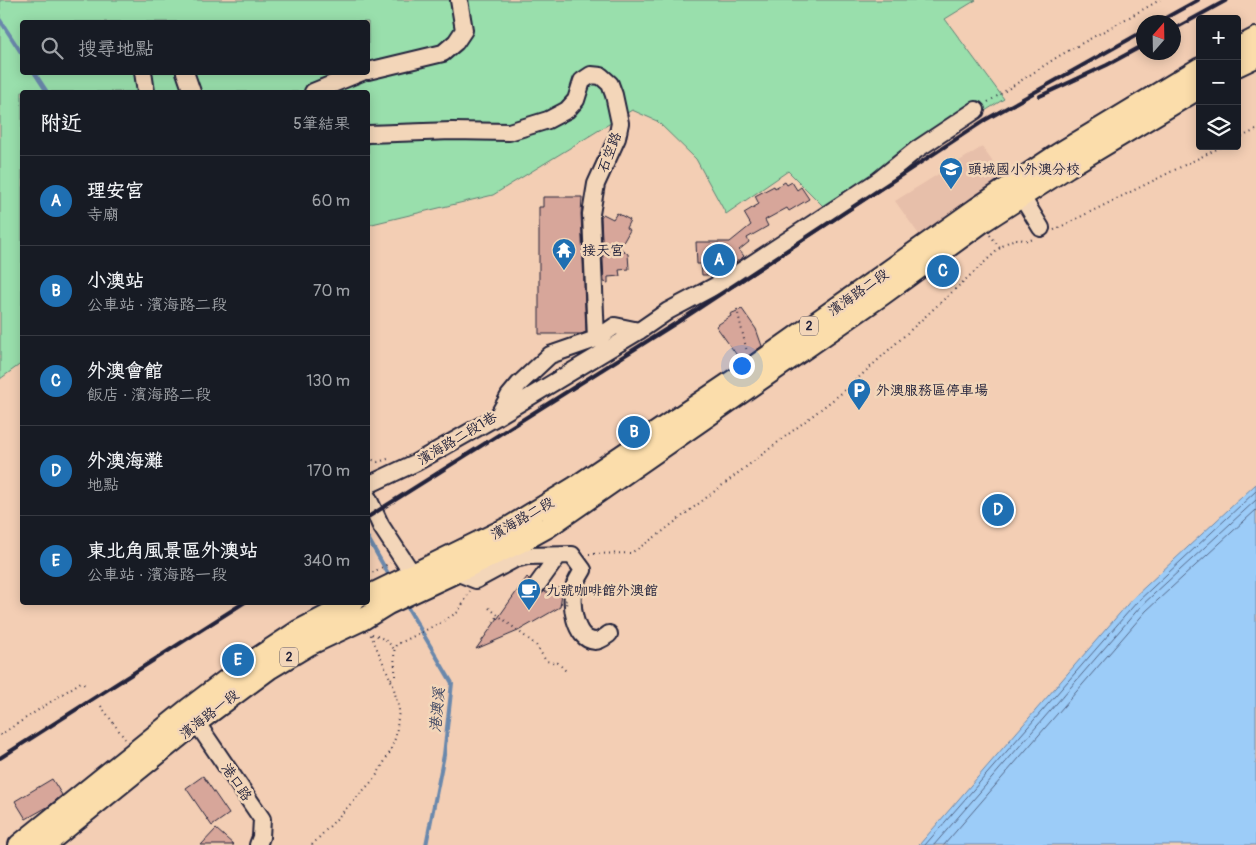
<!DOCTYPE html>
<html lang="zh-TW">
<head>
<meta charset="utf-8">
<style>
	:root { --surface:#171b24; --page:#20242c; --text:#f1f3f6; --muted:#9ea1a6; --line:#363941; --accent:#1f6fb2 }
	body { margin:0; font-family:Pangolin,"LXGW WenKai TC",sans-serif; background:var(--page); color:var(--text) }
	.controls { position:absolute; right:15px; top:15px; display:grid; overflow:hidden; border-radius:5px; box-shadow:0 2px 12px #0003 }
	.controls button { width:45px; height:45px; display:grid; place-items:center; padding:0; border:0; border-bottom:1px solid var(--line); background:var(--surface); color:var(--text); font:25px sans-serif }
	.compass { position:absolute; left:1136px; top:15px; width:45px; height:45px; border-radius:50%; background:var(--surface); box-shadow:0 2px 12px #0003; rotate:20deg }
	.you { position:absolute; left:741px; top:365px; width:18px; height:18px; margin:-12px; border:4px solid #fff; border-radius:50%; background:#1a73e8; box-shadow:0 0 0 8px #1a73e833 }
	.badge { display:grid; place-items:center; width:32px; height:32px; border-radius:50%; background:var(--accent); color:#fff; font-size:16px; font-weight:700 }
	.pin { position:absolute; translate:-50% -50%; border:2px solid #fff; box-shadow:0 1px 5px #0006 }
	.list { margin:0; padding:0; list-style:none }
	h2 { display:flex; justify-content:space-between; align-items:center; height:65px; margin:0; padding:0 20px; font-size:21px }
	h2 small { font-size:16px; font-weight:400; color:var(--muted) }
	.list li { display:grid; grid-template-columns:32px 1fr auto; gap:15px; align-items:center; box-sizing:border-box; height:90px; padding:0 20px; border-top:1px solid var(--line) }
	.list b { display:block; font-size:19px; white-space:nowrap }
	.list p { margin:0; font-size:16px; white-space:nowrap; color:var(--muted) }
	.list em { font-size:16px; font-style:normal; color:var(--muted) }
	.icon { flex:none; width:28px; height:28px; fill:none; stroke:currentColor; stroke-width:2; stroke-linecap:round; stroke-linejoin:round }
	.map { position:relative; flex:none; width:1256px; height:845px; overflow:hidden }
	.search { position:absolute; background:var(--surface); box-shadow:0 2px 12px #0003; left:20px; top:20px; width:350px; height:55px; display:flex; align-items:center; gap:12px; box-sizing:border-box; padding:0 18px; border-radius:5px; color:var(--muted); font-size:19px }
	.panel { position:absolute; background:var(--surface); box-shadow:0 2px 12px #0003; left:20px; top:90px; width:350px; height:515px; border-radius:5px }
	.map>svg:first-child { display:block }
</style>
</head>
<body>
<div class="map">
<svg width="1256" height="845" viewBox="0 0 1256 845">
	<rect width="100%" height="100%" fill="#f3ceb4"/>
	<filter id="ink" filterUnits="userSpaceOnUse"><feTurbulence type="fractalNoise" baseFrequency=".02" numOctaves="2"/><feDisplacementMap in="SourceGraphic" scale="10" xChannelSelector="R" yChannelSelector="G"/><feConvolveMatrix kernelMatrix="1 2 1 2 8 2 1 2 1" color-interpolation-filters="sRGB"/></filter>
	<g filter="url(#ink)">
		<path fill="#e7bfaa" d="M982 147 1005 179 920 236 895 201Z"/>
		<path fill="#99dfac" stroke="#5e8074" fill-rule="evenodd" d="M0 0H976L945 19 1004 99 827 210 788 171 726 214 696 159 657 121 632 110 493 195 368 225V92H22V363L0 379ZM22 22H368V72H22Z"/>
		<path fill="#9cccf8" stroke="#6b88ac" d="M1256 484V845H919L1133 598Z"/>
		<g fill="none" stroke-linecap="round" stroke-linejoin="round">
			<path stroke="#536687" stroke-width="1" d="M925 845 1137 602 1256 491
				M934 845 1141 606 1256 500
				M944 845 1146 611 1256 510"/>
			<path stroke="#6b88ac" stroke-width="4" d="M0 20 22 54
				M34 72 47 92
				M368 538 390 577
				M405 603 452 683 444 755 426 845"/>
		</g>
		<path fill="#d7a69a" stroke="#22223b" d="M785 182 787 185 792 182 797 190 801 187 809 199 789 211 787 208 765 220 768 226 747 238 749 242 739 250 744 256 742 258 715 275H702L701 264H697L696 242H730L751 225 744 213 759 204 755 196 774 186 775 188Z
			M543 197H582L581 214 586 332 581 334H539V207H543Z
			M617 213 630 220 626 228 630 230 620 248 628 254 629 269 619 270 620 276 608 277V283L604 282 601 217 603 214 613 219Z
			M742 309 756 329 762 346 741 361 716 326 731 316 730 314Z
			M527 577 529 579 527 584 528 590 536 595 541 594 545 591 548 593 563 586 560 607 518 631 476 649Z
			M203 776 229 814 212 826 186 788Z
			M52 779 62 795 49 806 26 819 15 801Z
			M216 829 234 845H201Z"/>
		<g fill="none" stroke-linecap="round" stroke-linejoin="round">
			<g stroke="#22223b" stroke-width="20">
				<path id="minor" d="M368 71 443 53 456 42 464 30 459 0
					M143 72 146 92
					M185 72 192 92
					M313 92 362 72
					M368 134 452 131 509 132 548 120 567 110 576 100 582 81 591 75 601 76 610 84 614 95 620 123 617 138 596 184 591 214 596 339
					M1022 197 1041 228
					M498 416 639 331 668 311 732 277 879 180 916 150 976 110
					M368 487V485L415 463 498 416 509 396 519 384 550 355 596 339 615 326 639 331
					M368 498 381 526 419 584
					M456 572 476 580 515 559 527 556 572 555 583 570C580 575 576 582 574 587 570 602 574 640 595 641 600 641 605 637 609 634
					M537 585 558 556
					M190 713 262 819 261 837 258 845"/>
			</g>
			<g stroke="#22223b" stroke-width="24">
				<path id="major" d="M1237 48 1256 38
					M1237 66 1256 57
					M368 596 511 526 575 487 756 365 977 208 1058 154 1200 68
					M19 845 188 709 242 668 298 631 354 602
					M45 845 196 723 269 669 309 645 362 620 388 604 519 543 548 527 882 295 984 221 1068 167 1200 88"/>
			</g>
			<path stroke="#22223b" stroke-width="2" stroke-dasharray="1 4" stroke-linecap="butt" d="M988 102 1059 56 1160 0
				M1237 139 1256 130
				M1054 230 1223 146
				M990 235 1000 248
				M737 309 747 352
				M368 458 378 462 391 458
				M589 554 631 553 658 535 843 392 1000 248C1004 245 1010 240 1016 239 1023 239 1026 242 1033 239
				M368 575 390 563
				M489 608 536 645 546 661 558 663 567 672
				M493 622 498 616
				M372 634C381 637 388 641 394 649
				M391 679 395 676C396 666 392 654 396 645L440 623 458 612 470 591
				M101 706 125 739
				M0 735 81 682 87 687
				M312 845 375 778 389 754 396 736 399 710 393 685 370 633"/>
			<use href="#minor" stroke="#f3d6b9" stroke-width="16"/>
			<use href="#major" stroke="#fbddab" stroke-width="20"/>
			<path stroke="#22223b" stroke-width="4" d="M1158 22 1198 0
				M1174 29 1227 0
				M1040 96 1107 65 1144 45
				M368 517 684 318 985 120 1144 31
				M0 758 245 602"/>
			<path stroke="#22223b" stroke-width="2" stroke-dasharray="1 4" stroke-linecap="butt" d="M561 603 567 600 566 605"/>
		</g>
	</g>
	<defs>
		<g id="school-pin" transform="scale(1.25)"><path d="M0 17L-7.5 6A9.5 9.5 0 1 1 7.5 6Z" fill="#1f6fb2" stroke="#f3d6b9"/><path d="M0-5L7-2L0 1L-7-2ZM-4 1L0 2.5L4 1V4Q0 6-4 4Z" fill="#fff"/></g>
		<g id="temple-pin" transform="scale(1.25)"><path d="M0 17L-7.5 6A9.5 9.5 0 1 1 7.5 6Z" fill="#1f6fb2" stroke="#f3d6b9"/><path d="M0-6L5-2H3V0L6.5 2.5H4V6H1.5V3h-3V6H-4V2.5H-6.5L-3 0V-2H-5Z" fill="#fff"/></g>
		<g id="parking-pin" transform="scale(1.25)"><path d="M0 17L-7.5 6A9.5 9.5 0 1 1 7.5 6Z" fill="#1f6fb2" stroke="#f3d6b9"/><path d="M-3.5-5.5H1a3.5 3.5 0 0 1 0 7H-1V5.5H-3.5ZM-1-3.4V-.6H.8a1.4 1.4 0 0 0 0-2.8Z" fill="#fff"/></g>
		<g id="cafe-pin" transform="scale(1.25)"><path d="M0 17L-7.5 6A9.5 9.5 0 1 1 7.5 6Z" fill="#1f6fb2" stroke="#f3d6b9"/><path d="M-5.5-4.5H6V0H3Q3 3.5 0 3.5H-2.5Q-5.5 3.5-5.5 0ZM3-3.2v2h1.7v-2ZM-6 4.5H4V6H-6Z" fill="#fff"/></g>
	</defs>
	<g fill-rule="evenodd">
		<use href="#school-pin" x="951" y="169"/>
		<use href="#temple-pin" x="564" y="250"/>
		<use href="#parking-pin" x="859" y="390"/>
		<use href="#cafe-pin" x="529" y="590"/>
	</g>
	<g text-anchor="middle" stroke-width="5" stroke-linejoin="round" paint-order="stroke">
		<g fill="#f3d6b9" stroke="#615861" stroke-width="1">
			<rect x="800" y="316.5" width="18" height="19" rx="4"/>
			<rect x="280" y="647.5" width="18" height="19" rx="4"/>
		</g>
		<g font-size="12" font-weight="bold" fill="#22223b">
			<text x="809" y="330">2</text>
			<text x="289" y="661">2</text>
		</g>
		<g font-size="14" fill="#22223b" stroke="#f3d6b9">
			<text transform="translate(609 152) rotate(-69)" y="5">石空路</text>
			<text transform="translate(858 292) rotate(-35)" y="5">濱海路二段</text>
			<text transform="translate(457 438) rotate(-31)" y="5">濱海路二段1巷</text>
			<text transform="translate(522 518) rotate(-30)" y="5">濱海路二段</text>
			<text transform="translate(209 714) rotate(-38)" y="5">濱海路一段</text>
			<text transform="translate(237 782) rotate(56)" y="5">港口路</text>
		</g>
		<g font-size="14" fill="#22223b" stroke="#f3d6b9" text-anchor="start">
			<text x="968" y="174">頭城國小外澳分校</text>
			<text x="582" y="255">接天宮</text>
			<text x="876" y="395">外澳服務區停車場</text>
			<text x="546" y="595">九號咖啡館外澳館</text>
		</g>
		<g font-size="15" font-style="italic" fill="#3a4461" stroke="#f3d6b9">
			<text transform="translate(437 710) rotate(-85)" y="5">港澳溪</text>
		</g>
	</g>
</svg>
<div class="controls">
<button>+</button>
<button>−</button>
<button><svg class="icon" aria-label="layers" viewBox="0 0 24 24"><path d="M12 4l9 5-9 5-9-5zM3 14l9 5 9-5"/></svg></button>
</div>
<svg class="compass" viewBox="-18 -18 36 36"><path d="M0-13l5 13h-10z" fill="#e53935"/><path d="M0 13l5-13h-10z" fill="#9ea1a6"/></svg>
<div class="you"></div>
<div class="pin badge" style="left:719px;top:260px">A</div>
<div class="pin badge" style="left:634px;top:432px">B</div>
<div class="pin badge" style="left:943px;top:271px">C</div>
<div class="pin badge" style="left:998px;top:510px">D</div>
<div class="pin badge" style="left:238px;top:660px">E</div>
<div class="search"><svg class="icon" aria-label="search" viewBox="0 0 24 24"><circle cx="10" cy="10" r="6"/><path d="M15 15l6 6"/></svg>搜尋地點</div>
<section class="panel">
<h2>附近<small>5筆結果</small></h2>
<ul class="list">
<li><span class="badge">A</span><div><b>理安宮</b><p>寺廟</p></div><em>60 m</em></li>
<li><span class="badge">B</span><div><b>小澳站</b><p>公車站 · 濱海路二段</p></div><em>70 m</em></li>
<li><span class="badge">C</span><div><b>外澳會館</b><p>飯店 · 濱海路二段</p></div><em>130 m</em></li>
<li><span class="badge">D</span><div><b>外澳海灘</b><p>地點</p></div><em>170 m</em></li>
<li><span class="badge">E</span><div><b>東北角風景區外澳站</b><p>公車站 · 濱海路一段</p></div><em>340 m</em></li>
</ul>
</section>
</div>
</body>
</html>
